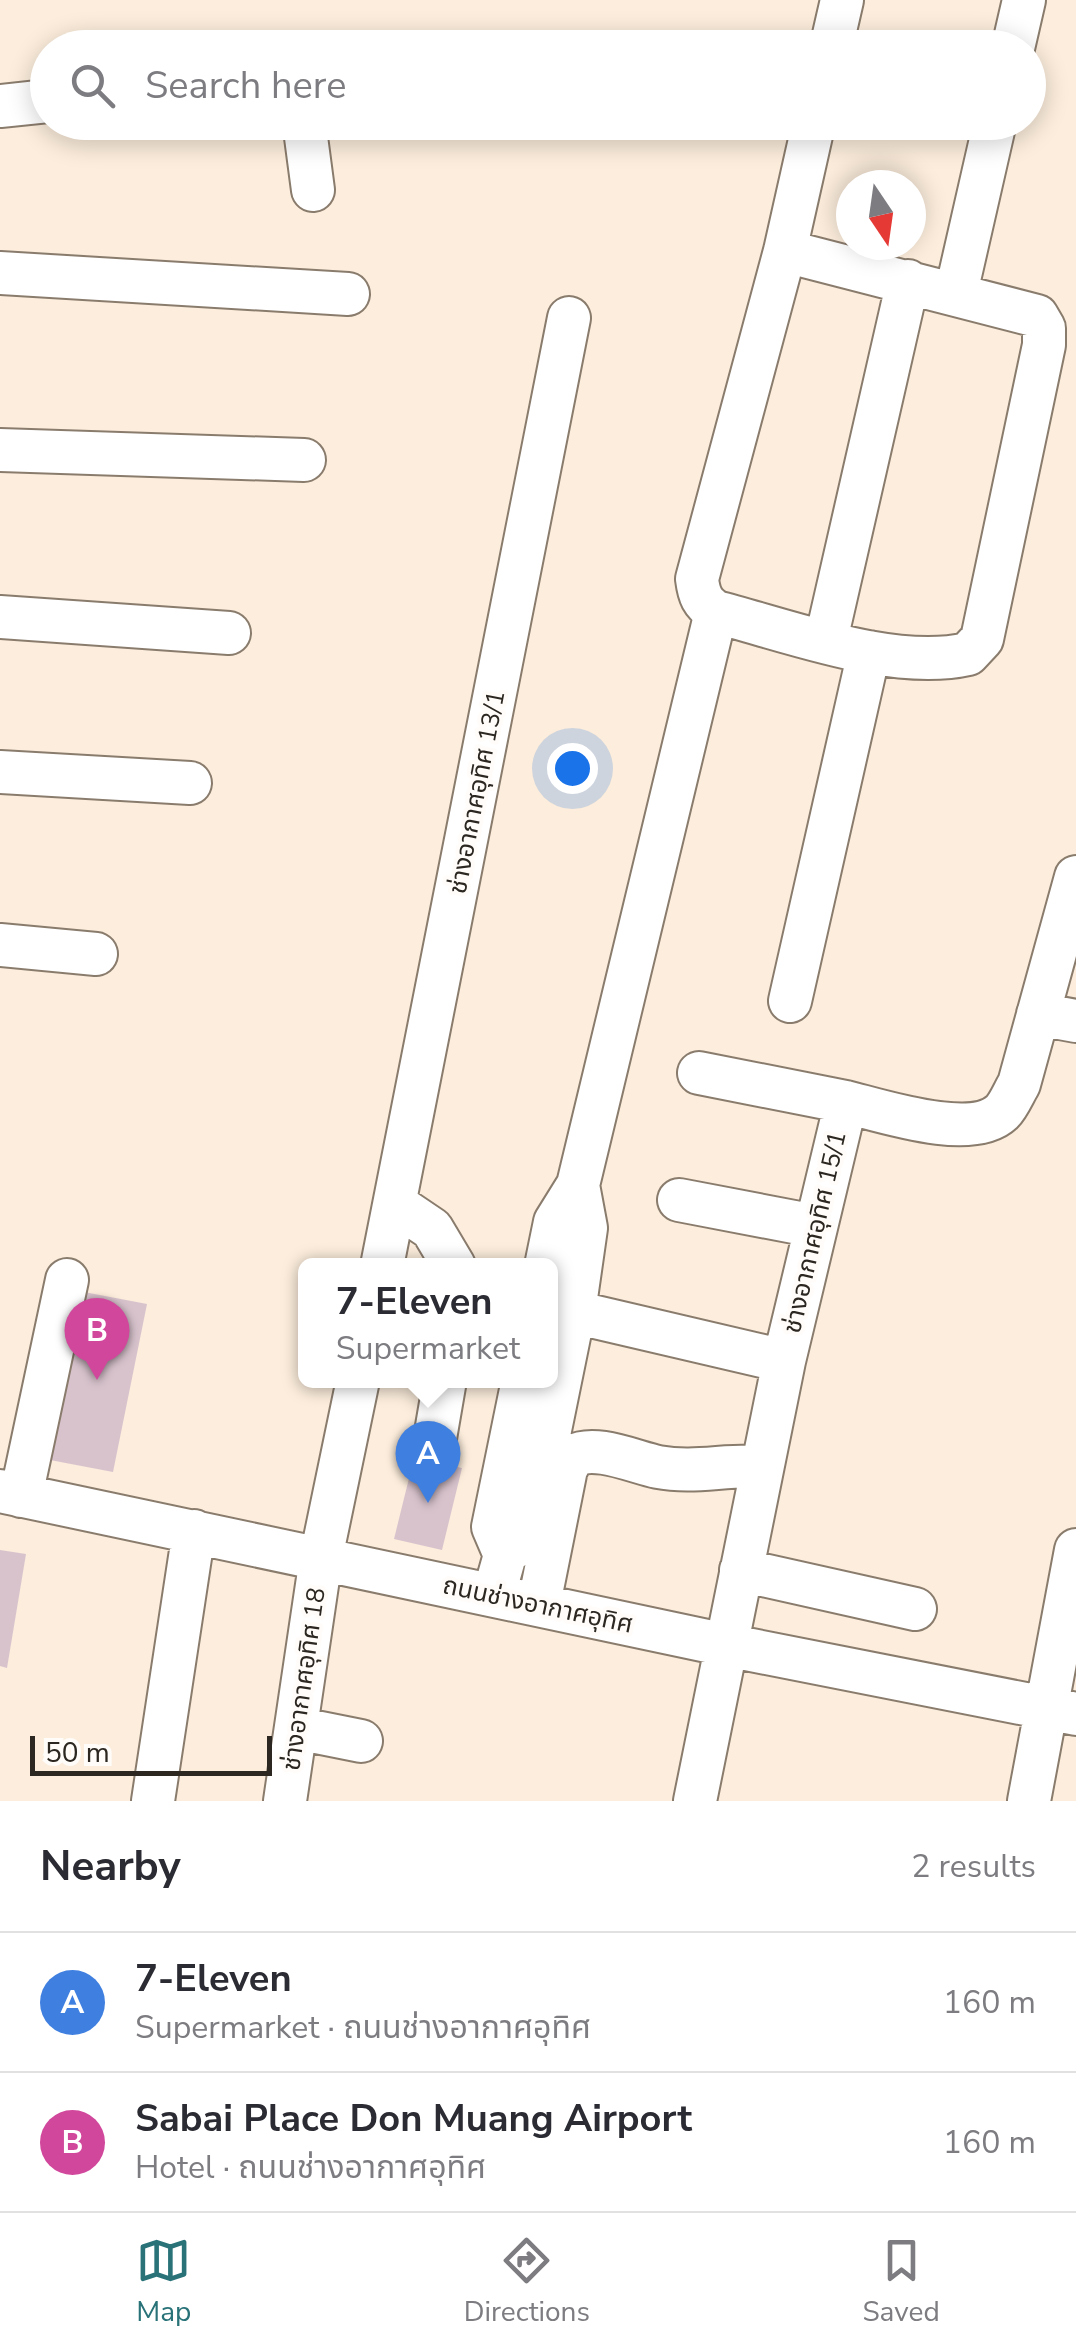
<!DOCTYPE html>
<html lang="en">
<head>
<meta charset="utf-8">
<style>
	:root { --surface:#fff; --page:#f2f2f3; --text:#2b2b33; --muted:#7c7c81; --line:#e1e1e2; --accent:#287278 }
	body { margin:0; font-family:"Nunito Sans","Noto Sans Thai",sans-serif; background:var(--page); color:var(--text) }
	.compass { position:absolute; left:836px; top:170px; width:90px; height:90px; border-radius:50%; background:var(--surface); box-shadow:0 5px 25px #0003; rotate:167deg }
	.scale { position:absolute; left:30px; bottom:25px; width:242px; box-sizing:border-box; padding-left:10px; border:5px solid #2c2721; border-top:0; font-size:28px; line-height:35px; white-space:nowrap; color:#2c2721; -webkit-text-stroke:8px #fffcf9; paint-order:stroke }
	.you { position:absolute; left:572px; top:768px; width:35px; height:35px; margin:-25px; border:8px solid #fff; border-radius:50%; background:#1a73e8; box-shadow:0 0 0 15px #1a73e833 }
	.badge { display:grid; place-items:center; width:65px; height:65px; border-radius:50%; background:var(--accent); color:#fff; font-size:32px; font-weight:700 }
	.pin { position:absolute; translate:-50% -82px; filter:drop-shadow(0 2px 5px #0008) }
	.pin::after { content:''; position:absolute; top:52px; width:35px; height:30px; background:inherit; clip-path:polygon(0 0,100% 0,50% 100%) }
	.popup { position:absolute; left:298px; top:1258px; width:260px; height:130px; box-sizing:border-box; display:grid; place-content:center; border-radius:15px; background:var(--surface); filter:drop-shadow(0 2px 8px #0005); font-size:32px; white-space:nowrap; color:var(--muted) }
	.popup b { font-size:38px; color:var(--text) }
	.popup::after { content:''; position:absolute; left:50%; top:100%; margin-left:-20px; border:20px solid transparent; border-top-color:var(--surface) }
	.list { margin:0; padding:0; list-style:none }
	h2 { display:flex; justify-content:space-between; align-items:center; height:130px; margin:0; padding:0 40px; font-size:42px }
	h2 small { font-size:32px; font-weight:400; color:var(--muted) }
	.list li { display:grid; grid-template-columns:65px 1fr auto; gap:30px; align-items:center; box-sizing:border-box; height:140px; padding:0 40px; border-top:2px solid var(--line) }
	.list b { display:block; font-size:38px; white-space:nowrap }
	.list p { margin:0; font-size:32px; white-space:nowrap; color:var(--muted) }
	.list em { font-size:32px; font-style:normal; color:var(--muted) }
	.icon { flex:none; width:55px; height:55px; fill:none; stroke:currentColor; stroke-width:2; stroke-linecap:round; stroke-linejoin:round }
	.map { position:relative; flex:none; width:1076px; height:1801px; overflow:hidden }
	.search { position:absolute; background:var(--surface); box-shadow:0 5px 25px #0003; left:30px; right:30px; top:30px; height:110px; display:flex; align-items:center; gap:25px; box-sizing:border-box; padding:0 35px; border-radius:55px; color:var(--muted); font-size:38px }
	.sheet { height:410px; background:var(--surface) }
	nav { display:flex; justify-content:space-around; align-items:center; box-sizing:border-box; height:140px; border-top:2px solid var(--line); background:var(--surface); font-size:28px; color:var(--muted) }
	nav a { display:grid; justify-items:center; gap:5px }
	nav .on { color:var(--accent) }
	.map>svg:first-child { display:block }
</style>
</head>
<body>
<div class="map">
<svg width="1076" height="1801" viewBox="0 0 1076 1801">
	<rect width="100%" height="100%" fill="#fceddc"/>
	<path fill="#d8c3cd" d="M84 1292 147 1304 113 1472 50 1460Z
		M414 1458 462 1468 442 1550 394 1539Z
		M0 1550 26 1554 7 1668 0 1666Z"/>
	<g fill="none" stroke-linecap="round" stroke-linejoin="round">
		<g stroke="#8a7c6d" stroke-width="46">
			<path id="minor" d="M831 48 842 0
				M1013 48 1024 0
				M0 106 48 101
				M304 122 313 190
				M785 251 1037 316 1044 328V345L982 639 968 654C893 671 790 631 716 612 702 603 699 595 697 579L785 251 814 122
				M0 273 348 294
				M956 293 995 122
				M0 450 304 460
				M0 617 229 633
				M826 640 908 281
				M0 772 190 783
				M0 945 96 954
				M790 1001 869 652
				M1038 1014 1076 1021
				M699 1073 846 1102
				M679 1200 815 1226
				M395 1204 432 1229 454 1266
				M382 1266 569 318
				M546 1266 555 1222 578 1185 716 612
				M574 1312 784 1361
				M434 1444 445 1380
				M0 1491 726 1645 1076 1714
				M21 1496 67 1280
				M505 1555 493 1527 523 1380
				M741 1570 915 1609
				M494 1594 505 1555 529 1533 574 1312 586 1228 578 1185
				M539 1604 566 1469 573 1456C596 1444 634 1462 658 1467 695 1474 726 1464 762 1467
				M296 1728 361 1741
				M153 1801 194 1531
				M285 1801 321 1558 358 1380
				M695 1801 784 1361 846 1102C882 1111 972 1141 1002 1112 1009 1105 1014 1092 1019 1084L1076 877
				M1029 1801 1076 1550"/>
		</g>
		<use href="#minor" stroke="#fff" stroke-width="42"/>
	</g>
	<g text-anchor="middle" stroke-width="8" stroke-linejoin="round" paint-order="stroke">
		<g font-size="25" fill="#2c2721" stroke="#fffcf9">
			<text transform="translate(476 792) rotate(-79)" y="9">ช่างอากาศอุทิศ 13/1</text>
			<text transform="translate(814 1232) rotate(-77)" y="9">ช่างอากาศอุทิศ 15/1</text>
			<text transform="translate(538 1604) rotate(12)" y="9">ถนนช่างอากาศอุทิศ</text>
			<text transform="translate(303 1679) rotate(-82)" y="9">ช่างอากาศอุทิศ 18</text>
		</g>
	</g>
</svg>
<svg class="compass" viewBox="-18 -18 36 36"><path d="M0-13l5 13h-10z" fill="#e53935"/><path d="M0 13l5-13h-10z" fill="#7c7c81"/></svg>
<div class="scale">50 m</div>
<div class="you"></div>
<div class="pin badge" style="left:428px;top:1503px;background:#3f7fe0">A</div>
<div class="popup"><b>7-Eleven</b>Supermarket</div>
<div class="pin badge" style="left:97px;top:1380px;background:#d1479c">B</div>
<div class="search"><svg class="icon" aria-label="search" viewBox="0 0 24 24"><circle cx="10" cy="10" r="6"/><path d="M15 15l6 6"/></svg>Search here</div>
</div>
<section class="sheet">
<h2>Nearby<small>2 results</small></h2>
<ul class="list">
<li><span class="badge" style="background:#3f7fe0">A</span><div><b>7-Eleven</b><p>Supermarket · ถนนช่างอากาศอุทิศ</p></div><em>160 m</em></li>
<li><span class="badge" style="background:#d1479c">B</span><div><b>Sabai Place Don Muang Airport</b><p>Hotel · ถนนช่างอากาศอุทิศ</p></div><em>160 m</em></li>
</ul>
</section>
<nav>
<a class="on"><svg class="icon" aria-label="map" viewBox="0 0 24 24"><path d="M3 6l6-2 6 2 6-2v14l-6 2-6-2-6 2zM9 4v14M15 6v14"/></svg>Map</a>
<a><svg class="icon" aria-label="directions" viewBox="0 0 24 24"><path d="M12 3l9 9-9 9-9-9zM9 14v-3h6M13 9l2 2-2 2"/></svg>Directions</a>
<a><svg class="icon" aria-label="saved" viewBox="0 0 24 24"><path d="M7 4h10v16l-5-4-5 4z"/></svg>Saved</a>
</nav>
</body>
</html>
